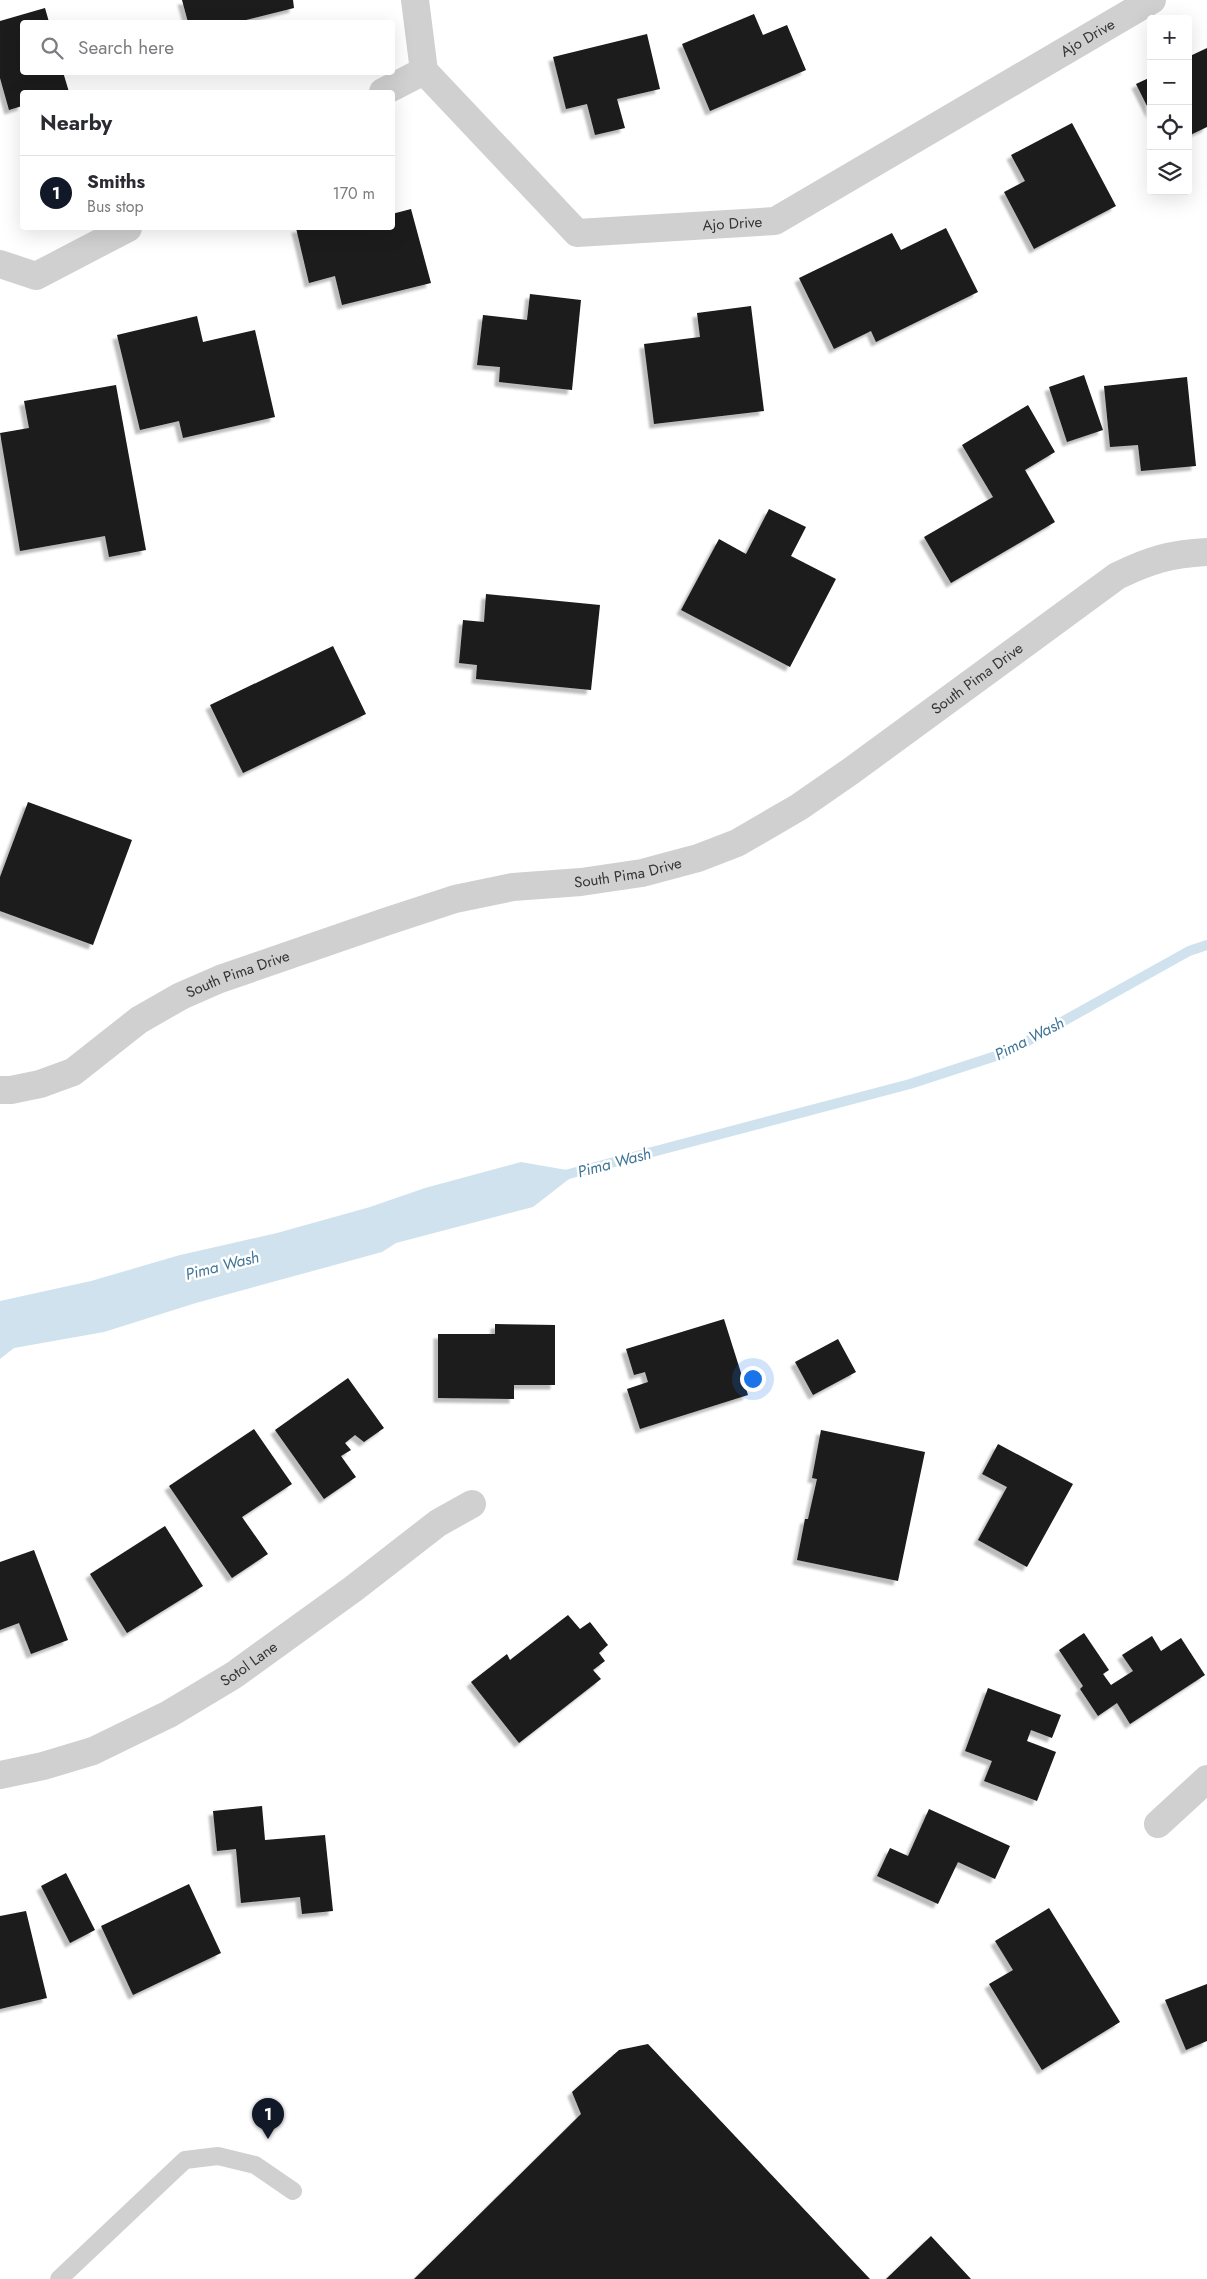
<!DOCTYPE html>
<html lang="en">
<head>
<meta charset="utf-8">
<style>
	:root { --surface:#fff; --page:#f7f7f7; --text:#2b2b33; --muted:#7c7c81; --line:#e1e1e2; --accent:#111827 }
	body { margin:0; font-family:Jost,sans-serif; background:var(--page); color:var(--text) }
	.controls { position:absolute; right:15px; top:15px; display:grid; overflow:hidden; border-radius:5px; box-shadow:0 5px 20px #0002 }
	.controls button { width:45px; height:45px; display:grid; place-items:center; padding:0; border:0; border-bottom:1px solid var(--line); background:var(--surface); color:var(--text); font:25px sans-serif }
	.you { position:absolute; left:752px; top:1378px; width:18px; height:18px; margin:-12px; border:4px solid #fff; border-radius:50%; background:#1a73e8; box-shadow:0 0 0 8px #1a73e833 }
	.badge { display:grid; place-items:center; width:32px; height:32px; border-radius:50%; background:var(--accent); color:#fff; font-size:16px; font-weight:700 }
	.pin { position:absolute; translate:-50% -41px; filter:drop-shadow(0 1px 2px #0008) }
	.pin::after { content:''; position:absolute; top:26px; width:18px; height:15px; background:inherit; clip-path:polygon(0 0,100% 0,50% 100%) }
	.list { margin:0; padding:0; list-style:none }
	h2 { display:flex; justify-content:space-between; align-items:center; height:65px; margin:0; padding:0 20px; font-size:21px }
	h2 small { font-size:16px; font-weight:400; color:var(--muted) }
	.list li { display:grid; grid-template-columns:32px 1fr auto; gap:15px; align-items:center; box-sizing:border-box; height:75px; padding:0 20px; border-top:1px solid var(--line) }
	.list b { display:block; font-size:19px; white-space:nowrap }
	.list p { margin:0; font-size:16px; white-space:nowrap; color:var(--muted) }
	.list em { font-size:16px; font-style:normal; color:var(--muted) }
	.icon { flex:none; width:28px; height:28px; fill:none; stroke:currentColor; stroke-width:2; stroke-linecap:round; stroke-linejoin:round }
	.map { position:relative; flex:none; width:1207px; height:2279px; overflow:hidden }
	.search { position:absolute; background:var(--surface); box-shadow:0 5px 20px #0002; left:20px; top:20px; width:375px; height:55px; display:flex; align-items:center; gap:12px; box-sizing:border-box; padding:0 18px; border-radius:5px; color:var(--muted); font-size:19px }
	.panel { position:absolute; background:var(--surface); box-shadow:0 5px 20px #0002; left:20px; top:90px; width:375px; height:140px; border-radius:5px }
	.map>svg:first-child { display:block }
</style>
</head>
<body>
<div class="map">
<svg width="1207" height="2279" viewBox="0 0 1207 2279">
	<defs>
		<filter id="shadow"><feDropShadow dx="-4.5" dy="4.5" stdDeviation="1" flood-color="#0004"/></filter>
	</defs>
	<rect width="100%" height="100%" fill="#fff"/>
	<path fill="#cfe2ee" d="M521 1162 578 1172 533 1207 396 1243 382 1252 196 1303 104 1332 14 1348 0 1359V1301L91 1281 180 1255 277 1233 370 1207 425 1188Z"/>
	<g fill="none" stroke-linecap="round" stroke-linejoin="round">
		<path stroke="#cfe2ee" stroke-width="10" d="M565 1175 910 1084 1008 1052 1189 951 1207 945"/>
	</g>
	<path fill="#1a1a1a" filter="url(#shadow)" d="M182 0H293L294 8 246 20V22H188Z
		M45 8 49 22H22V72H63L69 92H22V106L9 110 0 78V21Z
		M754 14 763 35 787 25 806 70 710 111 682 44Z
		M647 34 660 89 617 99 625 128 595 135 587 104 566 109 553 57Z
		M1207 48V127L1188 136V57Z
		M1151 77V114L1136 84Z
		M1072 123 1116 206 1034 249 1004 192 1025 181 1011 155Z
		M411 209 431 283 342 305 335 276 309 283 296 228H392V214Z
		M946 228 978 292 876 342 871 331 834 349 799 278 892 233 901 250Z
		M530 294 581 300 572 390 499 382 500 367 477 365 483 315 527 320Z
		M751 306 764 411 654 424 644 344 700 337 697 313Z
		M197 316 203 342 255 330 275 417 183 438 179 421 140 430 117 335Z
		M1084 375 1103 430 1067 442 1049 387Z
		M1187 377 1196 466 1141 471 1138 445 1110 447 1104 386Z
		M116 385 146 550 109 557 105 536 20 551 0 433 29 428 24 401Z
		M1028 405 1055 452 1025 470 1055 522 951 583 924 537 993 497 962 445Z
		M769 509 806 527 791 556 836 579 790 667 681 610 719 539 746 554Z
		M486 594 600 605 591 690 476 679 477 665 459 663 463 620 484 622Z
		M333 646 366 714 243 773 210 705Z
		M28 802 132 840 93 945 0 911V877Z
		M724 1319 748 1395 640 1429 627 1389 648 1382 645 1372 634 1375 626 1349Z
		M495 1324 555 1325V1385H514V1399L438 1398V1334H495Z
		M838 1339 856 1372 813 1395 795 1362Z
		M348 1378 384 1428 364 1442 355 1435 345 1443 351 1450 341 1456 356 1477 324 1499 275 1430Z
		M254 1429 292 1484 242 1517 268 1554 232 1578 169 1486Z
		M821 1430 925 1452 898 1581 797 1560 805 1519H808L817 1479 812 1478Z
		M998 1444 1073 1484 1027 1567 978 1540 1007 1487 982 1474Z
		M165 1526 203 1586 127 1633 90 1574Z
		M34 1550 68 1640 31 1654 19 1623 0 1630V1562Z
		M568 1615 580 1629 590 1622 608 1645 599 1653 605 1661 593 1670 601 1679 519 1743 471 1682 507 1654 510 1660Z
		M1084 1633 1109 1670 1103 1674 1111 1685 1133 1671 1122 1655 1152 1636 1161 1651 1181 1638 1205 1675 1130 1724 1117 1703 1098 1716 1080 1689 1083 1686 1059 1650Z
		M988 1688 1061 1715 1052 1738 1031 1730 1027 1741 1056 1752 1037 1801 984 1781 992 1761 965 1751Z
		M262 1806 265 1840 325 1835 333 1911 302 1914 300 1897 241 1903 236 1849 217 1851 213 1811Z
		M929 1809 1010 1846 995 1879 958 1862 938 1904 877 1876 890 1848 908 1856Z
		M66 1873 95 1930 70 1943 41 1886Z
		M189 1884 221 1953 133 1995 101 1926Z
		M1049 1908 1120 2022 1042 2070 989 1984 1013 1970 995 1941Z
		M26 1911 47 1998 0 2009V1916Z
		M1207 1984V2041L1186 2050 1165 2000Z
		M648 2044 870 2279H414L581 2114 572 2092 619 2050Z
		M931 2236 971 2279H886Z"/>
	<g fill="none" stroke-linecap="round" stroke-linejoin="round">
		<path stroke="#d0d0d0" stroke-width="18" d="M59 2279 185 2160 218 2156 255 2165 293 2191"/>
		<g stroke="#d0d0d0" stroke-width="28">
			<path id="s1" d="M415 0 424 71 577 233 775 221 1152 0"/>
			<path d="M383 92 424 71"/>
			<path d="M0 264 36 276 128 228"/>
			<path id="s2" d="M0 1090H11L40 1084 73 1072 139 1020 181 996 220 979 385 922 455 899 513 887 581 882 642 873 698 858 737 843 799 807 851 771 1117 576C1150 560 1170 554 1207 552"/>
			<path id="s3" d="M0 1775 43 1766 93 1751 169 1714 234 1675 353 1589 438 1523 472 1504"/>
			<path d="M1158 1824 1207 1779"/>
		</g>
	</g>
	<g text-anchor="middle" stroke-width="5" stroke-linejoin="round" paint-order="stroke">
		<g font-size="15" fill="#333" stroke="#fff">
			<text dy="5" stroke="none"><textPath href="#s1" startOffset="855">Ajo Drive</textPath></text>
			<text dy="5" stroke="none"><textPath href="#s1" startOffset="450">Ajo Drive</textPath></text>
			<text dy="5" stroke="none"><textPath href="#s2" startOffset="1079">South Pima Drive</textPath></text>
			<text dy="5" stroke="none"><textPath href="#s2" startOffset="674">South Pima Drive</textPath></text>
			<text dy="5" stroke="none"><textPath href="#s2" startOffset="269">South Pima Drive</textPath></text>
			<text dy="5" stroke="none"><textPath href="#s3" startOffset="275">Sotol Lane</textPath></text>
		</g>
		<g font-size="16" font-style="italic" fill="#3f7597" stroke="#fff">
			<text transform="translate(1029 1038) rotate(-27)" y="6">Pima Wash</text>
			<text transform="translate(614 1162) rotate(-15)" y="6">Pima Wash</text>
			<text transform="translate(222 1265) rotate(-14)" y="6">Pima Wash</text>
		</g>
	</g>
</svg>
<div class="controls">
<button>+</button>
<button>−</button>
<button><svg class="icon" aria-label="locate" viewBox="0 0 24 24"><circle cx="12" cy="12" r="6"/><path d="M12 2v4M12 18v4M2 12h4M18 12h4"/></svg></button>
<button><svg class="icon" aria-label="layers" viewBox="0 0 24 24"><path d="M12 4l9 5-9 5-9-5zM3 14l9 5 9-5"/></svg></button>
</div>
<div class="you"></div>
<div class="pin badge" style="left:268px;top:2139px">1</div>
<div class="search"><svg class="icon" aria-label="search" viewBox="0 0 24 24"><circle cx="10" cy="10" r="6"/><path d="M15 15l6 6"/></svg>Search here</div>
<section class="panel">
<h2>Nearby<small></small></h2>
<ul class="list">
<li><span class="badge">1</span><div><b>Smiths</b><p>Bus stop</p></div><em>170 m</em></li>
</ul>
</section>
</div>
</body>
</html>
